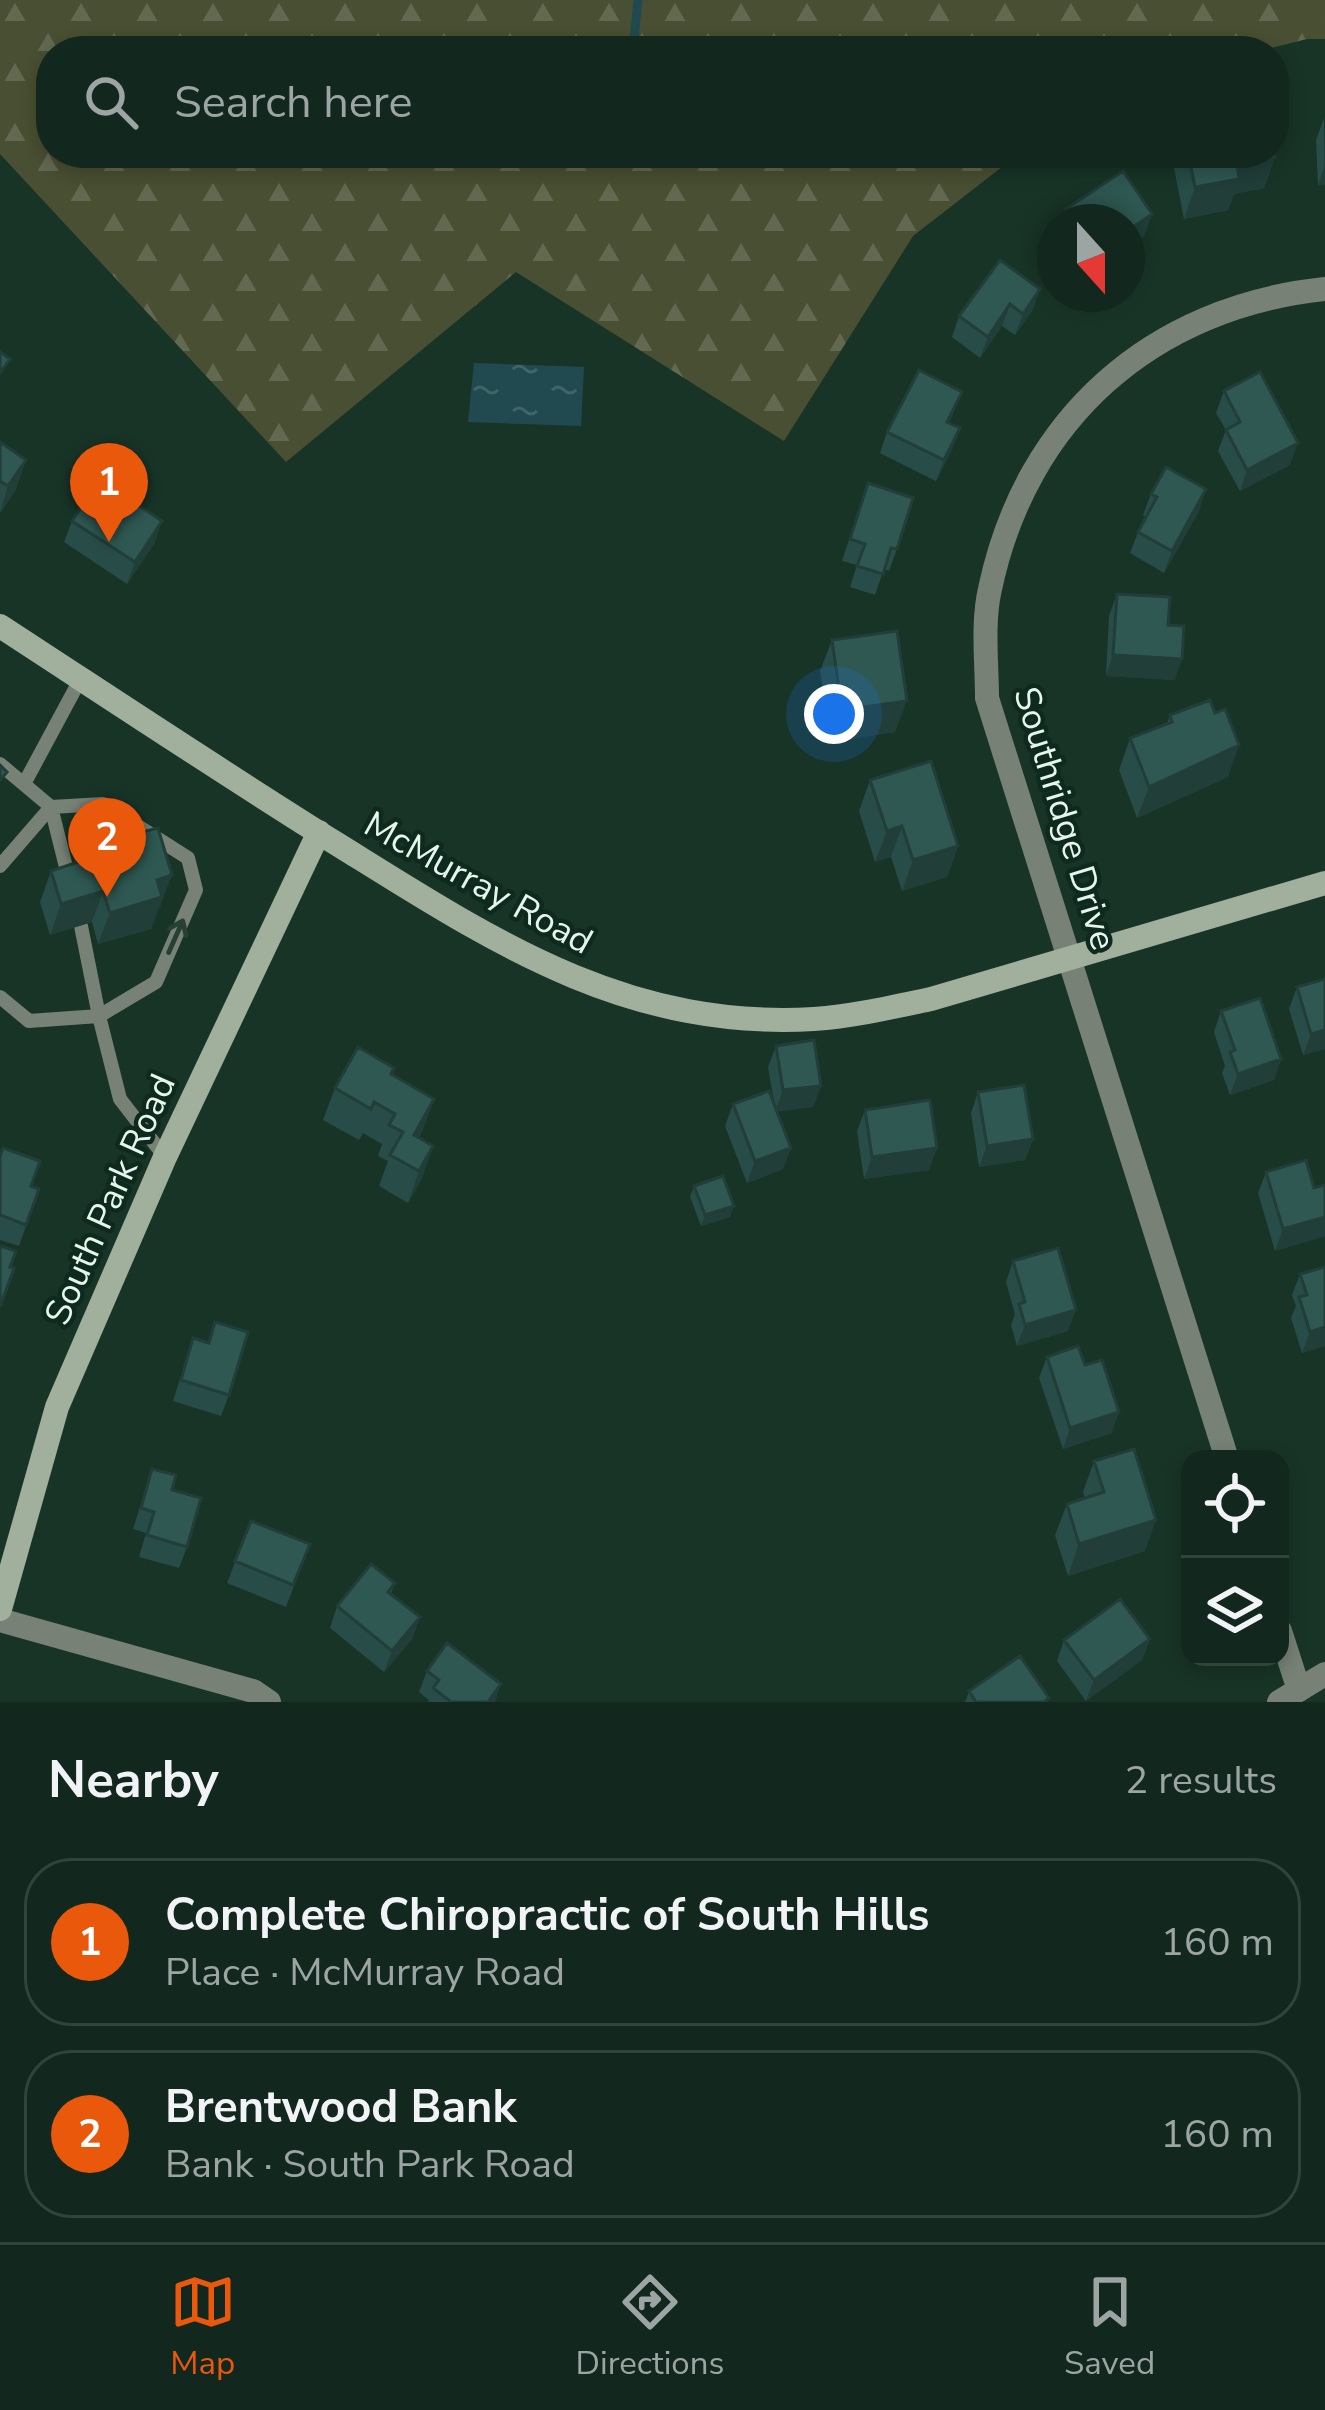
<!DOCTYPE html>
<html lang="en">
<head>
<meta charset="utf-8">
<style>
	:root { --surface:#12271d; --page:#1b2f26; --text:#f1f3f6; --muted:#9ca5a4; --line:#31443b; --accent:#ea580c }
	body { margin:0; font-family:"Nunito Sans",sans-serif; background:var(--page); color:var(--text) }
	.controls { position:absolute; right:36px; bottom:36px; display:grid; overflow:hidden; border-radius:24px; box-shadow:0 6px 18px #0003 }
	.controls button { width:108px; height:108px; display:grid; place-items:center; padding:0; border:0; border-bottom:3px solid var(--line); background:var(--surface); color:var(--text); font:60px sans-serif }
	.compass { position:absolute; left:1037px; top:204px; width:108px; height:108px; border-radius:50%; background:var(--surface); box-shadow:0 6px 18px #0003; rotate:159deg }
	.you { position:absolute; left:834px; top:714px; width:42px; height:42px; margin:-30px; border:9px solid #fff; border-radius:50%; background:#1a73e8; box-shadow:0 0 0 18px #1a73e833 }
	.badge { display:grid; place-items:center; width:78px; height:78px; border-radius:50%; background:var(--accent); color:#fff; font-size:39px; font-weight:700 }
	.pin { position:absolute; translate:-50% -99px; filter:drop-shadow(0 3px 6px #0008) }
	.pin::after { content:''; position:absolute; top:63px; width:42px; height:36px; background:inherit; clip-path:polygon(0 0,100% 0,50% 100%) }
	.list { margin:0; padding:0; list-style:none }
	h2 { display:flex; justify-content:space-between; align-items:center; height:156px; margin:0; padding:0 48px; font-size:51px }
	h2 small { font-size:39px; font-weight:400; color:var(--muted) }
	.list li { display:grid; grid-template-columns:78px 1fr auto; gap:36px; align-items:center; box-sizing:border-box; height:168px; margin:0 24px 24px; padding:0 24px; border:3px solid var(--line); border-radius:48px }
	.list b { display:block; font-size:45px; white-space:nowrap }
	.list p { margin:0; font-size:39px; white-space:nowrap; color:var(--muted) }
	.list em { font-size:39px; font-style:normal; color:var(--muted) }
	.icon { flex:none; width:66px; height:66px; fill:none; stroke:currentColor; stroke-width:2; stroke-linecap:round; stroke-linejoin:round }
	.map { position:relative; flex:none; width:1325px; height:1702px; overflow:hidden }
	.search { position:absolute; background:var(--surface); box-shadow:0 6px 18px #0003; left:36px; right:36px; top:36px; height:132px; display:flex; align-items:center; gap:30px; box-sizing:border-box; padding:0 42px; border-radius:48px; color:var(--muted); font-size:45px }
	.sheet { height:540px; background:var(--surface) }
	nav { display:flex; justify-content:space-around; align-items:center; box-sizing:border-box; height:168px; border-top:3px solid var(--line); background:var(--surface); font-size:33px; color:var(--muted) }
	nav a { display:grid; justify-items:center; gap:6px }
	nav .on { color:var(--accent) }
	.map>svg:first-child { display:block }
</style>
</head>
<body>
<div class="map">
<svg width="1325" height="1702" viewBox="0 0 1325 1702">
	<defs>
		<pattern id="forest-firs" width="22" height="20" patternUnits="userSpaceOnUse" patternTransform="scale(3)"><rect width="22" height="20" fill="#494f32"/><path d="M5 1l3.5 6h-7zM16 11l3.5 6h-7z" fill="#636950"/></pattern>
		<pattern id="water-ripples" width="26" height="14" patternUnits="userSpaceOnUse" patternTransform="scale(3)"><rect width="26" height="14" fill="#204a4f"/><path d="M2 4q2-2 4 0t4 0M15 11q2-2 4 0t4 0" fill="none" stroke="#406569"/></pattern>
	</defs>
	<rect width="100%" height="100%" fill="#183427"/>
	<path fill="url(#forest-firs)" d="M0 0H1325V39H1307L1259 51H51V153H1020L913 236 784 441 516 272 286 462 0 154Z"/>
	<path fill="url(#water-ripples)" d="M474 363 584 367 581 426 468 422Z"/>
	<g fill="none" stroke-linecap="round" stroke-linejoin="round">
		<path stroke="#204a4f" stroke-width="9" d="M634 40 638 0"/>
		<path stroke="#778175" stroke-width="14" d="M0 764 51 807 70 883
			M24 784 81 678
			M0 866 51 807 103 804 188 858 196 890 156 982 99 1016 81 926
			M0 997 29 1021 99 1016 120 1099 165 1157"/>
		<path stroke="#778175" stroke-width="24" d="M1227 1459 987 698C987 663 982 623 990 589 1026 418 1152 307 1325 289
			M0 1620 253 1691 269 1702
			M1280 1631 1299 1690
			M1279 1702 1325 1674"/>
		<path stroke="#a0b09d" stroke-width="24" d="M0 626C112 699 223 773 337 844 490 939 624 1030 814 1019 854 1016 893 1007 931 999L1325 883
			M0 1609 57 1407 165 1157 319 832"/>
	</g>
	<path fill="#284c47" d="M1324 118 1325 185H1318L1316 140Z
		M1174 153H1274L1275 157 1264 188 1234 194 1228 210 1184 219 1172 158Z
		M1123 171 1152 214 1144 236 1127 247V222H1061L1066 209Z
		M1040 289 1032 311 1015 335 1002 326 980 358 952 337 959 316Z
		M1224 391 1290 465 1240 491 1218 451 1226 430 1216 413Z
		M962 392 949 423 960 428 952 450 936 481 880 453 887 432Z
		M0 442 26 460 15 491 0 513Z
		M868 483 897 549 889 571 884 569 875 595 850 587 857 565 842 561Z
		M1151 494 1199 511 1164 573 1130 553 1138 532 1146 517 1143 515Z
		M72 521 155 542 127 584 64 542Z
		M1117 594 1168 625 1175 680 1106 676 1109 616Z
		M832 640 895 732 831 742 820 671Z
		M1170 715 1228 777 1137 818 1119 770 1130 738 1167 724Z
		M870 780 958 846 947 877 902 891 891 857 875 862 859 811Z
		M85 832 161 906 159 907 151 929 98 944 92 922 50 935 40 902 51 871 74 863Z
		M1297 987 1325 1049 1303 1055 1289 1009Z
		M1221 1011 1281 1059 1274 1080 1230 1095 1222 1073 1225 1066 1214 1032Z
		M776 1046 821 1086 813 1107 777 1111 791 1148 783 1169 747 1183 725 1126 733 1104 774 1102 768 1067Z
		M394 1068 392 1075 434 1099 419 1138 433 1146 422 1178 408 1203 379 1186 388 1161 378 1156 382 1144 363 1133 359 1140 323 1120 335 1088Z
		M978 1092 1033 1139 1025 1160 979 1167 971 1113Z
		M865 1110 929 1170 864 1179 857 1131Z
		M0 1157 31 1186 39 1189 19 1246 0 1240Z
		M1266 1172 1314 1188 1325 1185V1236L1275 1251 1258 1193Z
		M694 1186 730 1217 701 1226 690 1197Z
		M1013 1261 1068 1331 1017 1346 1011 1325 1015 1314 1006 1282Z
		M1325 1267V1346L1302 1353 1291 1318 1296 1306 1292 1295 1300 1274Z
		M215 1322 229 1395 221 1416 173 1401 193 1338 208 1342Z
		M1047 1357 1112 1433 1063 1449 1039 1378Z
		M1094 1461 1145 1551 1068 1576 1055 1535 1067 1504 1085 1498 1083 1492Z
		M152 1469 172 1490 187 1547 179 1568 139 1557 146 1533 133 1529Z
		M251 1521 310 1544 286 1607 227 1583Z
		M395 1583 391 1594 420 1617 412 1639 384 1672 330 1628 337 1606Z
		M1150 1639 1142 1660 1086 1701 1057 1661 1064 1640Z
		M427 1671 495 1702H428L429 1700 419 1692Z
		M969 1691 1047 1702H965Z"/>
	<path fill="#213e39" d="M1275 157 1264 188 1234 194 1228 210 1184 219 1195 187 1237 164Z
		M1325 165V185H1318Z
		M1152 214 1144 236 1127 247V231Z
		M1040 289 1032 311 1015 335 1023 314Z
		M1010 304 1002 326 980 358 988 337Z
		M960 428 952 450 936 481 944 460Z
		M1298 443 1290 465 1240 491 1247 470Z
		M26 460 15 491 0 513 8 486Z
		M1206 489 1199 511 1164 573 1172 551Z
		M162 521 155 542 127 584 135 562Z
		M1113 655 1182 659 1175 680 1106 676Z
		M907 701 895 732 831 742 842 710Z
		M1239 745 1228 777 1137 818 1149 787Z
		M902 826 891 857 875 862 887 831Z
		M958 846 947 877 902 891 913 860Z
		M172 875 151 929 98 944 110 913 157 880Z
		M103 891 92 922 50 935 61 904Z
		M1325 1030V1049L1303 1055 1311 1034Z
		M1281 1059 1274 1080 1230 1095 1238 1074Z
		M821 1086 813 1107 775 1112 783 1090Z
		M434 1099 423 1130 402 1166 414 1135Z
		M1033 1139 1025 1160 979 1167 987 1146Z
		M433 1146 422 1178 408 1203 419 1171Z
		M791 1148 783 1169 747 1183 755 1161Z
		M937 1148 929 1170 864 1179 872 1157Z
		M734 1206 730 1217 701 1226 705 1215Z
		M1325 1217V1236L1275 1251 1283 1229Z
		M1076 1310 1068 1331 1017 1346 1025 1325Z
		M1325 1327V1346L1302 1353 1310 1332Z
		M1119 1412 1112 1433 1063 1449 1070 1428Z
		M1156 1520 1145 1551 1068 1576 1079 1544Z
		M420 1617 412 1639 384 1672 392 1651Z
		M1150 1639 1142 1660 1086 1701 1094 1680Z
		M501 1684 495 1702H488Z"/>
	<path fill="#2f5852" stroke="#213e39" stroke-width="3" d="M1274 151 1275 157 1237 164 1239 179 1195 187 1188 153H1274Z
		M1123 171 1152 214 1127 231V222H1075L1066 209Z
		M1000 260 1040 289 1023 314 1010 304 988 337 959 316Z
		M0 352 10 359 0 373Z
		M919 370 962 392 947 422 960 428 944 460 887 432Z
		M1260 372 1298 443 1247 470 1226 430 1240 422 1224 391Z
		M0 442 26 460 8 486 0 481Z
		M1166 467 1206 489 1172 551 1138 532 1157 497 1151 494Z
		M100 479 162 521 135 562 72 521Z
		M868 483 913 498 897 549 891 548 883 574 857 566 865 544 850 539Z
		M1117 594 1170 597 1168 625 1184 626 1182 659 1113 655Z
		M897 631 907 701 842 710 832 640Z
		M1210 700 1215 713 1225 709 1239 745 1149 787 1130 738 1172 722 1170 715Z
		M931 761 958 846 913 860 902 826 887 831 870 780Z
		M0 765 7 772 0 780Z
		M137 816 142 832 158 828 172 875 157 880 162 897 110 913 103 891 61 904 51 871 93 857 85 832Z
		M1325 979V1030L1311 1034 1297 987Z
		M1260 998 1281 1059 1238 1074 1230 1052 1235 1050 1221 1011Z
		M814 1040 821 1086 783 1090 776 1046Z
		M358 1047 394 1068 391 1074 434 1099 414 1135 433 1146 419 1171 390 1155 403 1132 389 1125 395 1114 374 1102 371 1109 335 1088Z
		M1024 1085 1033 1139 987 1146 978 1092Z
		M769 1091 791 1148 755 1161 733 1104Z
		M930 1100 937 1148 872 1157 865 1110Z
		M3 1148 40 1161 31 1186 39 1189 26 1225 0 1215V1157Z
		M1306 1160 1314 1188 1325 1185V1217L1283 1229 1266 1172Z
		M723 1176 734 1206 705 1215 694 1186Z
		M0 1246 16 1251 10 1267 14 1268 0 1307Z
		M1058 1248 1076 1310 1025 1325 1019 1304 1025 1302 1013 1261Z
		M1325 1267V1327L1310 1332 1299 1297 1307 1295 1300 1274Z
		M215 1322 248 1332 229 1395 181 1380 193 1338 209 1343Z
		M1078 1346 1085 1365 1102 1360 1119 1412 1070 1428 1047 1357Z
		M1134 1449 1156 1520 1079 1544 1067 1504 1104 1492 1094 1461Z
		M152 1469 176 1475 172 1490 201 1498 187 1547 147 1535 154 1512 141 1508Z
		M251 1521 310 1544 293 1585 235 1561Z
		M371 1564 395 1583 388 1592 420 1617 392 1651 337 1606Z
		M1120 1599 1150 1639 1094 1680 1064 1640Z
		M447 1643 501 1684 488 1702H451L433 1688 439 1680 427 1671Z
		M1020 1656 1049 1698 1044 1702H976L969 1691Z"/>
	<defs><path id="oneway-shaft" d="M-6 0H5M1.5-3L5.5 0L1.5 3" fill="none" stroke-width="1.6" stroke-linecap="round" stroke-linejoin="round" transform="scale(3)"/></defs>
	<use stroke="#284034" href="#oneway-shaft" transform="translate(176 936) rotate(-66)"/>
	<g text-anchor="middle" stroke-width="9" stroke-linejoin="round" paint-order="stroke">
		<g font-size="36" fill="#e6f6ed" stroke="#0e2a1e">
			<text transform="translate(1066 818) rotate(73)" y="13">Southridge Drive</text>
			<text transform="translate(479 882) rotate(29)" y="13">McMurray Road</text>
			<text transform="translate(109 1199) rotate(-66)" y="13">South Park Road</text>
		</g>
	</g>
</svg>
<div class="controls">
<button><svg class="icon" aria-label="locate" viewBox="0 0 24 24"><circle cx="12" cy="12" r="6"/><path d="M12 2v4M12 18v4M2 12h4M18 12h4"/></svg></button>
<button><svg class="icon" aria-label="layers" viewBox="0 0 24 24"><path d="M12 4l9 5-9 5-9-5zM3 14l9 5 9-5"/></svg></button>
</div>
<svg class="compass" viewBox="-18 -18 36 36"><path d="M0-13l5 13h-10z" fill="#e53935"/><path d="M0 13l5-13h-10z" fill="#9ca5a4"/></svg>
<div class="you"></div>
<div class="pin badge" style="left:109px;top:542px">1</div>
<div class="pin badge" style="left:107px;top:897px">2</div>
<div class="search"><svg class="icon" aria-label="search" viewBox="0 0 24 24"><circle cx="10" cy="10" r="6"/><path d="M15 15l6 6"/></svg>Search here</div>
</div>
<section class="sheet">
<h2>Nearby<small>2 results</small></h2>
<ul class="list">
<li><span class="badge">1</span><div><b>Complete Chiropractic of South Hills</b><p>Place · McMurray Road</p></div><em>160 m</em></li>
<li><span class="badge">2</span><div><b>Brentwood Bank</b><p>Bank · South Park Road</p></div><em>160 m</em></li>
</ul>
</section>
<nav>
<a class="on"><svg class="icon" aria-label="map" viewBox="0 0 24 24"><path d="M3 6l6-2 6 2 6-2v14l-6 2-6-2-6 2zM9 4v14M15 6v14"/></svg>Map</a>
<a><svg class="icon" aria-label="directions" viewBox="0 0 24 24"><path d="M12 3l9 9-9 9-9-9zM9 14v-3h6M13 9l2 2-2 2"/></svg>Directions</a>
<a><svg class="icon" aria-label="saved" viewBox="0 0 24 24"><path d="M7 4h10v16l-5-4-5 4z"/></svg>Saved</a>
</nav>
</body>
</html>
